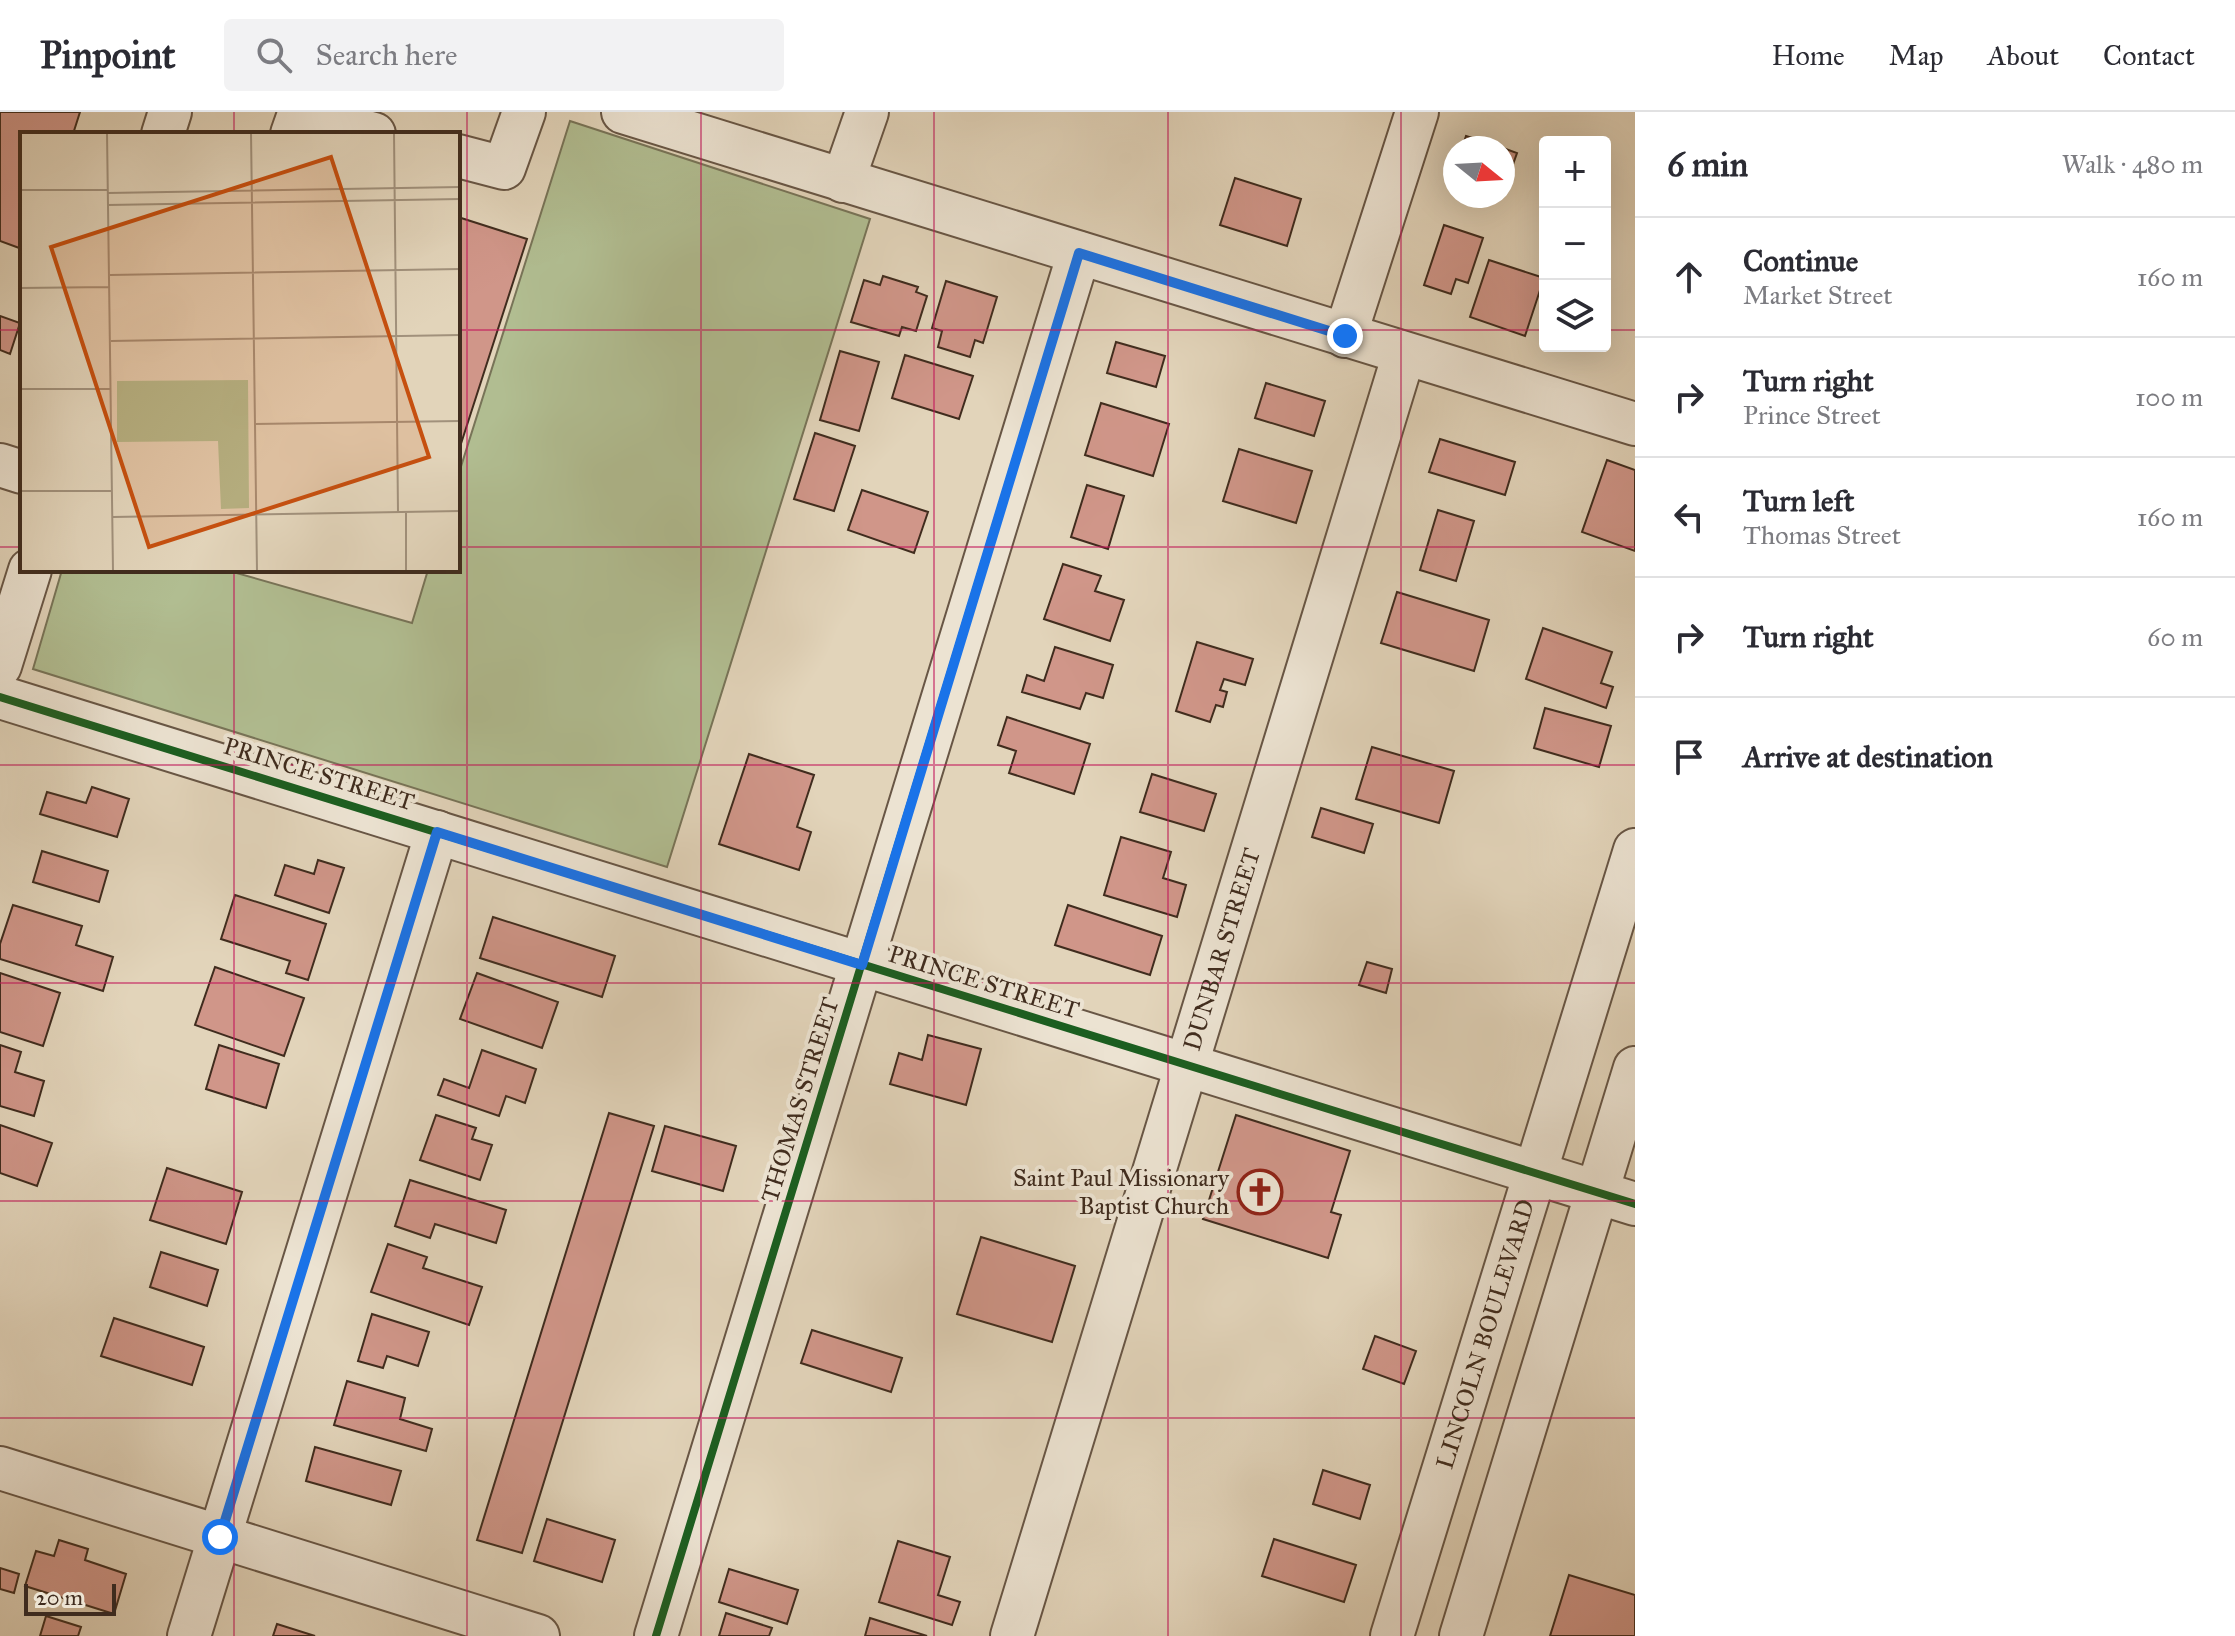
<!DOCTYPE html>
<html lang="en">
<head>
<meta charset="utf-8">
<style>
	:root { --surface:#fff; --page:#f2f2f3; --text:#2b2b33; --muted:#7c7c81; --line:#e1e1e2 }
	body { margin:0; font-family:"IM FELL Great Primer",serif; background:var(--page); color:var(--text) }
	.controls { position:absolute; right:24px; top:24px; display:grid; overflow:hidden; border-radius:8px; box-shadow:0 8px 32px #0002 }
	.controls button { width:72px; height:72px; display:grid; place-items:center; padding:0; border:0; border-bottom:2px solid var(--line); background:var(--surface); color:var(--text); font:40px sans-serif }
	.compass { position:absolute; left:1443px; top:24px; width:72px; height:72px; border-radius:50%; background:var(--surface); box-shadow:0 8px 32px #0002; rotate:108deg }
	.scale { position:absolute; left:24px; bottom:20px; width:92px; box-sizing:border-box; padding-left:8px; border:4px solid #402c1e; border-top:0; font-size:22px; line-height:28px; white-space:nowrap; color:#402c1e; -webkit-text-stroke:6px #ece3d2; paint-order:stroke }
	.stop { position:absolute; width:24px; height:24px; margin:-18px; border:6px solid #1a73e8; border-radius:50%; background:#fff }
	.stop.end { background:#1a73e8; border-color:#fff; box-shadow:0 2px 8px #0008 }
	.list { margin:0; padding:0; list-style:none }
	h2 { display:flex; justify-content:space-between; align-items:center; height:104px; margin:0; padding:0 32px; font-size:34px }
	h2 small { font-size:26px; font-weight:400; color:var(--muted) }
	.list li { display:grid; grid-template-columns:52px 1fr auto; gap:24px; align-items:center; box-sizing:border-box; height:120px; padding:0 32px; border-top:2px solid var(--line) }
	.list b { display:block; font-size:30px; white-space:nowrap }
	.list p { margin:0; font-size:26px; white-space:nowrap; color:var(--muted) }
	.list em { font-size:26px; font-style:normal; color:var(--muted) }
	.icon { flex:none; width:44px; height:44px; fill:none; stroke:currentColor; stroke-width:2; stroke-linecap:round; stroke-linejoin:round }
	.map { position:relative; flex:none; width:1635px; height:1524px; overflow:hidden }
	header { display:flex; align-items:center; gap:48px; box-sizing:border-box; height:112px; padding:0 40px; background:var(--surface); border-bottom:2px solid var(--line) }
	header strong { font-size:38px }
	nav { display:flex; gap:44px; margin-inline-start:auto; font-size:28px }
	.search { width:560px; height:72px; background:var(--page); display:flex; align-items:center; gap:20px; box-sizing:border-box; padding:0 28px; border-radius:8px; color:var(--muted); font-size:30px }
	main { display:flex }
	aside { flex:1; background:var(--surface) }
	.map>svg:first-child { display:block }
</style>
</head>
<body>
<header>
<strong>Pinpoint</strong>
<div class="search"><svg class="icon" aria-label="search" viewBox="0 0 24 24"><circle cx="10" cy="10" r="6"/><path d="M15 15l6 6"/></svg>Search here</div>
<nav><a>Home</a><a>Map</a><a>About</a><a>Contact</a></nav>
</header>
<main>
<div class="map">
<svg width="1635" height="1524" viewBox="0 0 1635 1524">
	<rect width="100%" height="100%" fill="#e2d4ba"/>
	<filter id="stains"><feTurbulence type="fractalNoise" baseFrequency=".0025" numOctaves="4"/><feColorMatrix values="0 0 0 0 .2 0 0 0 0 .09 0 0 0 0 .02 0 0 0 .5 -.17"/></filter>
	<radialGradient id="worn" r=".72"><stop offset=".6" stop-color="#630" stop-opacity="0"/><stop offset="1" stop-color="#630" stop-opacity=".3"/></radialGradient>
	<path fill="#b1bd91" stroke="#787458" stroke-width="2" d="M570 9 870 107 667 755 33 557 62 458H226L412 511 428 458H458V364Z"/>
	<path fill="#d09689" stroke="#402c1e" stroke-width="2" d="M0 0H80L73 22H22V137L0 129Z
		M1466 24 1503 36H1462Z
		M1503 36 1517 41 1505 75H1503Z
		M1235 66 1301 87 1287 134 1220 113Z
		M458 105 527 127 458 341Z
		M1444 113 1483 126 1468 171 1456 167 1451 182 1424 173Z
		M1489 148 1544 166 1525 224 1470 205Z
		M883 164 918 175 916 180 927 184 916 219 902 215 899 224 851 210 864 168 880 173Z
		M946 169 997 185 983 231 975 228 970 245 938 235 942 219 932 216Z
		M0 204 20 211 10 242 0 238Z
		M1116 230 1165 244 1156 275 1107 261Z
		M840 239 879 250 859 319 820 308Z
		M905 243 973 264 959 307 892 286Z
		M1266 271 1325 289 1314 324 1255 306Z
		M1101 291 1169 312 1153 364 1085 343Z
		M815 321 855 334 834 399 794 387Z
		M1440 327 1515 350 1505 383 1429 360Z
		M1239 337 1312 359 1296 411 1223 389Z
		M1607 348 1635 358V439L1582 420Z
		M1087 373 1124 384 1108 437 1071 425Z
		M862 378 928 400 914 441 848 418Z
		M1438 398 1474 409 1456 469 1420 458Z
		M1063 452 1101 464 1095 479 1124 488 1110 529 1044 507Z
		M1397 480 1489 508 1474 559 1381 531Z
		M1543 516 1612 540 1601 571 1613 575 1606 596 1526 567Z
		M1197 530 1253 547 1245 573 1224 567 1220 578 1227 580 1223 595 1216 593 1210 610 1176 599Z
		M1055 535 1113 553 1103 586 1086 581 1080 597 1022 580 1027 563 1044 569Z
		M1545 596 1611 614 1599 655 1534 636Z
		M1007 605 1090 632 1074 682 1009 661 1016 639 998 633Z
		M1372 635 1454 659 1439 711 1356 687Z
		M749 642 814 663 797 715 811 720 799 758 719 732Z
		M1152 662 1216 682 1204 719 1140 700Z
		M92 675 129 687 117 725 40 702 47 680 86 691Z
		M1321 696 1373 712 1364 741 1312 725Z
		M1121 725 1171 740 1163 766 1186 773 1177 805 1104 783Z
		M42 739 108 759 99 790 33 770Z
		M318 748 344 756 329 801 275 783 285 753 314 762Z
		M235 783 326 812 308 868 286 861 290 849 221 827Z
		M13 793 82 814 76 833 113 845 103 879 0 847V832Z
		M1068 793 1162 824 1150 863 1055 833Z
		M493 805 615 844 602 885 480 846Z
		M1367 850 1392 857 1386 881 1359 873Z
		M215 855 304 886 284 944 195 913Z
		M0 861 60 881 43 934 0 920Z
		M477 861 558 890 542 936 460 907Z
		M928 923 981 937 966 993 890 972 899 941 922 948Z
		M0 933 21 940 15 960 44 969 34 1004 0 994Z
		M219 933 279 952 266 996 206 977Z
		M482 938 536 957 525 991 506 984 499 1004 438 983 444 967 469 976Z
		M609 1001 654 1014 522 1441 477 1428Z
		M436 1003 476 1016 472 1027 492 1033 480 1068 420 1048Z
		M1236 1003 1350 1039 1331 1100 1341 1103 1328 1146 1203 1107Z
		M0 1013 52 1031 37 1074 0 1061Z
		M665 1014 736 1034 723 1079 652 1059Z
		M167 1056 242 1080 226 1132 150 1108Z
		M410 1068 506 1098 496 1131 435 1112 430 1126 395 1114Z
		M981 1125 1075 1154 1052 1230 957 1202Z
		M388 1132 427 1145 423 1156 482 1175 469 1213 371 1180Z
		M161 1140 218 1158 207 1194 150 1175Z
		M372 1202 429 1220 418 1254 387 1244 383 1256 358 1249Z
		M114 1206 204 1235 192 1273 101 1244Z
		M812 1218 902 1246 891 1280 801 1251Z
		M1375 1224 1416 1239 1404 1272 1363 1257Z
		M347 1269 405 1286 400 1307 432 1317 426 1339 334 1313Z
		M315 1335 401 1359 391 1393 306 1369Z
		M1323 1358 1370 1373 1360 1407 1313 1392Z
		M547 1407 615 1428 602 1470 534 1449Z
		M1274 1427 1356 1453 1344 1490 1262 1464Z
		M59 1428 88 1437 85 1448 126 1462 114 1502 25 1474 36 1439 54 1444Z
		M898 1429 950 1445 938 1483 960 1490 952 1513 879 1490Z
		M0 1456 19 1462 14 1481 0 1477Z
		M729 1457 798 1478 787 1512 719 1490Z
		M1569 1463 1635 1483V1524H1550Z
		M726 1501 772 1516 769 1524H719Z
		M46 1504 81 1515 78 1524H40Z
		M870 1506 927 1524H865Z
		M277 1512 315 1524H273Z"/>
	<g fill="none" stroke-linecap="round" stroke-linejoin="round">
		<g stroke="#685645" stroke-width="46">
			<g id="minor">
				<path d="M623 0 1635 312"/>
				<path d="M163 22 170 0"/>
				<path d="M292 22 299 2 374 22"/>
				<path d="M458 44 504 56 524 0"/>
				<path d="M843 69 867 0"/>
				<path d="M1345 224 1417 0"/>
				<path d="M0 353 22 360"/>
				<path d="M0 554 30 458"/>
				<path d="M0 585 1635 1092"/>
				<path d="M0 1356 538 1524"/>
				<path d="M189 1524 437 720"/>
				<path d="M656 1524 1079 141"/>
				<path id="s1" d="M1012 1524 1404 242"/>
				<path id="s2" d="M1392 1524 1635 738"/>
				<path d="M1461 1524 1635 956"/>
			</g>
		</g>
		<use href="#minor" stroke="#ece3d2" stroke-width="42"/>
		<g stroke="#ece3d2" stroke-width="13">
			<path id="cycleway" d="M0 585 1635 1092
				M656 1524 1079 141"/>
		</g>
		<use href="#cycleway" stroke="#1b5e20" stroke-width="8"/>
	</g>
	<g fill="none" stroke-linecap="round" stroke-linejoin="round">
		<path stroke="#1a73e8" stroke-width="10" d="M220 1425 437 720 862 853 1079 141 1345 224"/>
	</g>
	<path fill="none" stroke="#c2185b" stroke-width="2" stroke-opacity="0.55" d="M234 0V22M467 0V1524M701 0V1524M934 0V1524M1168 0V1524M1401 0V1524M0 218H22M458 218H1545M1605 218H1635M0 435H22M458 435H1635M234 458V1524M0 653H1635M0 871H1635M0 1089H1635M0 1306H1635"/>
	<defs>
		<g id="church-ring" transform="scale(2.3)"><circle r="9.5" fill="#ece3d2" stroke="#8f2418" stroke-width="1.5"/><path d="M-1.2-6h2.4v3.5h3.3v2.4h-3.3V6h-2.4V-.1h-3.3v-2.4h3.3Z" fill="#8f2418"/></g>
	</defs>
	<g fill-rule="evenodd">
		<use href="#church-ring" x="1260" y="1080"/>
	</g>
	<g text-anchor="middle" stroke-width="8" stroke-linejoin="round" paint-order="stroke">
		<g font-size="24" fill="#402c1e" stroke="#ece3d2">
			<text transform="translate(319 662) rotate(17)" y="8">PRINCE STREET</text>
			<text dy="8" stroke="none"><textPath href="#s1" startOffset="718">DUNBAR STREET</textPath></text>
			<text transform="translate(984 870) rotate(17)" y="8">PRINCE STREET</text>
			<text transform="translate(800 988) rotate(-73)" y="8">THOMAS STREET</text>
			<text dy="8" stroke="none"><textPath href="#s2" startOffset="316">LINCOLN BOULEVARD</textPath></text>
		</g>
		<g font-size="24" fill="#402c1e" stroke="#ece3d2" text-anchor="end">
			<text x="1229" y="1074">Saint Paul Missionary<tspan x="1229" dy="28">Baptist Church</tspan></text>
		</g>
	</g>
	<g transform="translate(20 20)">
		<rect width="440" height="440" fill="#e2d4ba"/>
		<path d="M228 248 229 376 201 377 198 309 97 310V249Z" fill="#b1bd91"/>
		<path fill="none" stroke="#a1917c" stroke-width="2" d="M87 1 93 439M231 1 237 439M374 1 378 380M0 58H87M88 61 440 55M88 73 440 67M90 143 440 137M0 156 90 155M91 209 440 203M0 257H91M235 292 440 289M0 359H92M386 380V439M93 385 440 379"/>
		<path fill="#c65010" fill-opacity="0.15" stroke="#c65010" stroke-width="4" d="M311 25 409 325 129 415 31 115Z"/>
		<rect width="440" height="440" fill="none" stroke="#402c1e" stroke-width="4"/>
	</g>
	<rect width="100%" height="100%" filter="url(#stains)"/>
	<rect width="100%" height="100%" fill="url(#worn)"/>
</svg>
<div class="controls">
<button>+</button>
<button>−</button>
<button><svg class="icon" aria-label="layers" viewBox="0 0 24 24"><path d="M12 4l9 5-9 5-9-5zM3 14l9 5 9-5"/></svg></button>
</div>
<svg class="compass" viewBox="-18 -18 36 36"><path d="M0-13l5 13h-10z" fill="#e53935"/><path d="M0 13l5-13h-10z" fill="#7c7c81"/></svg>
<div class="scale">20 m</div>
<div class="stop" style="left:220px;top:1425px"></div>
<div class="stop end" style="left:1345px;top:224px"></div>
</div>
<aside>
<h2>6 min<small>Walk · 480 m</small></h2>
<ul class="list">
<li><svg class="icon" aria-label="ahead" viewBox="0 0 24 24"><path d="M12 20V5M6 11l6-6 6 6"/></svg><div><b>Continue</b><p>Market Street</p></div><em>160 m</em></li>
<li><svg class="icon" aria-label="right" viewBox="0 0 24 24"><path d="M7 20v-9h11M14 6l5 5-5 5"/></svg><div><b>Turn right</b><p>Prince Street</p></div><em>100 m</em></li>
<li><svg class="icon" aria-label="left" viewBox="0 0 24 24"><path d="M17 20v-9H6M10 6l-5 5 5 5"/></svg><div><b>Turn left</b><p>Thomas Street</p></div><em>160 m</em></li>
<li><svg class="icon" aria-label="right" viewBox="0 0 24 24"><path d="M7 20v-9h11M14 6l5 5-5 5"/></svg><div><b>Turn right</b></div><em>60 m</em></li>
<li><svg class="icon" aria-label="arrive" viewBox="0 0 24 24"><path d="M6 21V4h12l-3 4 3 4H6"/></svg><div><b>Arrive at destination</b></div></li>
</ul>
</aside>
</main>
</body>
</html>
